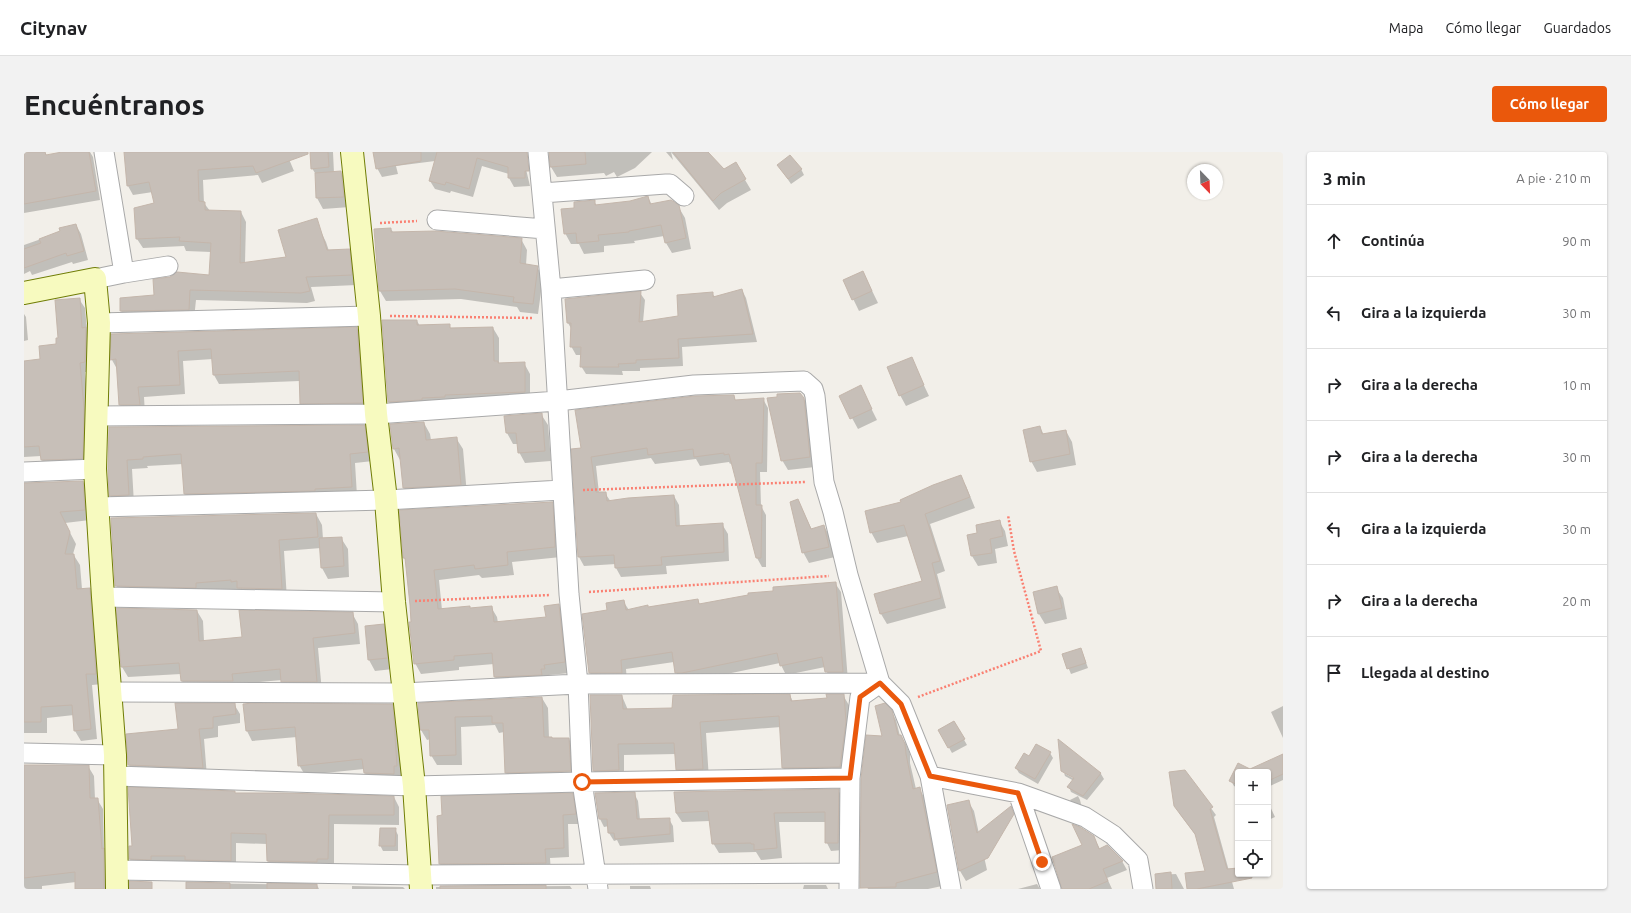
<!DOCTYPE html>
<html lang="es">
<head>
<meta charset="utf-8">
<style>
	:root { --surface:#fff; --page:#f2f2f2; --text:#202124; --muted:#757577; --line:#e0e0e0; --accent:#ea580c }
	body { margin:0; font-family:Ubuntu,sans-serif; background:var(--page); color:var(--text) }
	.controls { position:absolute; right:12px; bottom:12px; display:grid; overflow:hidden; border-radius:4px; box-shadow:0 1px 3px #0004 }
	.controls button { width:36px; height:36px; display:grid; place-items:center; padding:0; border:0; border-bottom:1px solid var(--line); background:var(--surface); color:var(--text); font:20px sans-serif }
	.compass { position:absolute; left:1163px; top:12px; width:36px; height:36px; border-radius:50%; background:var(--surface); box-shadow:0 1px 3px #0004; rotate:157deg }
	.stop { position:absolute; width:12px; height:12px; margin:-9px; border:3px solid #ea580c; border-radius:50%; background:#fff }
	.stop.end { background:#ea580c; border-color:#fff; box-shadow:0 1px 4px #0008 }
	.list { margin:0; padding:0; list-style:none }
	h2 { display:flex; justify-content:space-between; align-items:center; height:52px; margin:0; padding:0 16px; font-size:17px }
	h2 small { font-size:13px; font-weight:400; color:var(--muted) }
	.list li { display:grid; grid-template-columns:26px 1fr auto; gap:12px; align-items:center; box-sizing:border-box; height:72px; padding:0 16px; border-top:1px solid var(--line) }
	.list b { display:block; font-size:15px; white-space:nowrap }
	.list em { font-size:13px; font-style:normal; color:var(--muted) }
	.icon { flex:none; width:22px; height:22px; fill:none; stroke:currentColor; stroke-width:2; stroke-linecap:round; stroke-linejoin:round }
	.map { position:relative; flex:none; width:1259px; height:737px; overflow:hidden; border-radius:4px }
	header { display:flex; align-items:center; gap:24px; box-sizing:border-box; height:56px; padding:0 20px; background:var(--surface); border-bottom:1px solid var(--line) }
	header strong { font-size:19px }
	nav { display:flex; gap:22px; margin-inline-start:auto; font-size:14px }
	.intro { display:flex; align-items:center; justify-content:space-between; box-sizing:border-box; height:96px; padding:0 24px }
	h1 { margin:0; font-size:28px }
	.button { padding:10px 18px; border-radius:4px; background:var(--accent); color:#fff; font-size:14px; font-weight:700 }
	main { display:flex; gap:24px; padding:0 24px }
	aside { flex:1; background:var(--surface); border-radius:4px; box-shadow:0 1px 3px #0004 }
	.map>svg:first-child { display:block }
</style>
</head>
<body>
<header>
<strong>Citynav</strong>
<nav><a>Mapa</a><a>Cómo llegar</a><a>Guardados</a></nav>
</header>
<div class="intro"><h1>Encuéntranos</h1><a class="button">Cómo llegar</a></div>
<main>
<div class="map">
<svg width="1259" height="737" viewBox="0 0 1259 737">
	<rect width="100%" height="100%" fill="#f2efe9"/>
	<path fill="#0003" d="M11 0H21L23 4 43 0H66L69 5 76 48 0 61V2Z
		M101 0H262L270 19 238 31 234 23 179 28 180 51 186 59 217 60 222 70 221 111 263 105 297 80 302 90 305 99 325 98 331 108 333 133 287 135 291 149 283 151 172 148 170 167 103 169 97 159V147L131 144 186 124 187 100 162 99 160 94 119 96 113 87 131 51 129 40 109 43 104 34Z
		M287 0H309L310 21 317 20 323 31 326 55 299 57 293 46 292 23 288 16Z
		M350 0H498L506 34 490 35 485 26V22L458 14 449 45 427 39 426 41 411 37 406 29 411 9 372 14 374 22 358 25 353 16Z
		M525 0H628L611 16 593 25 590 20 582 24 580 21 533 25 527 15Z
		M642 0H647L649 8Z
		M647 0H683L700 18 711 11 727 38 703 51 695 58Z
		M754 13 777 17 780 23 767 32Z
		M624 45 628 53 654 54 661 66 667 97 648 101 642 91 640 84 610 89 611 91 580 94V100L560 102 555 92H547L541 81 551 56 570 49 573 54 607 50Z
		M52 73 57 82 64 108 49 112 48 110 8 123 6 119 0 122V93L37 80Z
		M367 77 369 80 497 87 503 98 502 113 513 115 519 125 514 162 496 160 493 155 437 147 362 149 356 139Z
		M839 120 854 151 835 159 820 128Z
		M718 138 722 146 733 190 658 195 659 214 616 216V219H598L599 223 562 222 557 214 558 203H552L547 194 548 178 544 171 616 141 621 148 619 170 655 165 688 141 691 145Z
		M55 147 61 156 63 178 67 186 66 220H61L65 267 64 316 24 318 18 308 17 304 0 305V210L17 208 33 193 35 187Z
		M0 162 2 165 4 188 0 189Z
		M393 169 396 174 425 173 427 177 469 176 475 186V212L500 211 506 222V250L371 260 365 250Z
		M333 176 338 186 344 261H283L277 251 276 229 195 232 190 223 189 207 159 209 161 242 120 245 121 262H102L96 253 93 217 88 208V183Z
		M887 206 905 244 882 254 876 243Z
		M776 242 785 254 791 315 764 318 758 308Z
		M709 244 712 249 739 247 744 256 743 320H736L737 354 742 363V415H738L733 406 708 311 706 312 705 310 676 314 672 307 631 312 627 306 572 314 575 341H581L587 350 650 344 655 353 656 375 698 372 704 382 705 409 642 414 643 422 597 425 592 416V412L560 414 555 405 549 298 558 297Z
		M816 244 842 246 853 268 834 277Z
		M517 262 524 273 527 309 501 311 495 300 494 292H489L483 281 481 265Z
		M400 271 406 282 407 288 432 286 439 297 443 343 386 347 380 336 377 307 376 308 370 297Z
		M340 274 346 284 349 309 331 311 333 344 166 351 161 342 159 312 123 314 124 316 108 317 110 352 92 353 86 343V276Z
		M1016 275 1020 283 1042 279 1048 290 1052 313 1013 320 1007 309Z
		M936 324 942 334 951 356 906 372 921 419 913 422 922 456 863 472 857 462 852 442 899 430 884 384 853 391 847 380 878 351Z
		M59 330 65 340 66 368 41 371 52 392 49 402 56 413 58 437H65L71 447 78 532 68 533 73 587 57 589 51 579 50 563 23 566V581H0V332Z
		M774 348 788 378 800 374 806 385 811 405 785 411 779 400Z
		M528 351 534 361 537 405 488 410 490 423 458 426 455 423 415 428 418 458 447 457 467 455 473 465 474 471 523 466 534 453 540 463 546 521 525 523 526 527 477 535 471 525 470 512 435 515V518L397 522 391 511 383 410 380 406Z
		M292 362 298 373 299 387 317 386 324 397 325 425 304 427 298 416 297 396 260 399 263 448 98 444 92 433Z
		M975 369 981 379 984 394 971 397 973 411 954 414 948 404 945 384 954 382Z
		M811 431 817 440 824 529 807 530 801 515 762 523 756 511 664 530H657L652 520 650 510 602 517 603 530H572L566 521 585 458 599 449 605 458 674 448 676 453Z
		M1032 436 1039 446 1043 467 1021 472 1015 462Z
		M173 459 179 469 180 489 219 486 328 461 334 472 336 492 294 496 298 540H264L258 528 214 532 164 540 158 529 157 522 104 525 98 515Z
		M359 473 366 484 369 517 351 519 345 508Z
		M1059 502 1064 516 1047 522 1039 503Z
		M766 543 769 550 804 547 819 543 826 555 822 626 766 627 759 616 757 575 682 581 685 628 660 629 653 617 652 602 600 603V630H576L570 619 598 544 604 558 649 557Z
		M518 546 524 556 525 586 528 587H545L550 597 552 629 487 630 482 621 480 580 475 581 471 573 437 575 438 613H413L407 603V587L403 588 397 578 395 552Z
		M210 552 216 562V571L194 574V585L180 587 183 625 110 622 105 613 103 583 155 578Z
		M220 553H368L374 563 378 624H375V632L346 631 341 621 340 617 281 623 275 613 273 585 228 589 223 579Z
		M1259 554V586L1247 560Z
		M867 559 872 568 876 584 882 592 886 602V611L892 637 895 636 900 645 918 734 904 737H844L843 735 859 585Z
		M930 570 943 593 928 601 915 578Z
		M1036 589 1077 622 1080 627 1063 648 1047 640 1045 635 1050 629 1041 624 1040 621 1054 629 1055 628 1039 619V620L1038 618Z
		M1026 601 1029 606 1014 632 995 621 992 616 1005 605Z
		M1259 603V628L1244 635V620H1214V636L1210 634 1207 629 1215 613 1226 618Z
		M0 613 64 614 70 624 71 647H73L79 657 81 737H52V730L18 734V737H0Z
		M1160 619 1192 663 1190 665 1210 737H1164L1183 720 1173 685 1155 661Z
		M814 638 820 648 819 698 807 699 802 689V670H755L758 706 737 708 732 700 695 701 689 691 686 669 658 670 652 661Z
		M610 641 614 649 616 668 645 667 649 674 650 690 596 694 593 688 590 689 585 681V674L580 675 576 667 572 642Z
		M211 642 370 645 375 655V673L310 672V717L249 719 244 709 243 692 212 691V719L112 717 106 707Z
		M548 642 554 652 556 672H544L545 705 526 706 527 721H422L416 712Z
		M1054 644 1056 648 1058 656 1049 653 1046 648Z
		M944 649 950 659 963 718 942 729 936 719 924 654Z
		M1244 650 1251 665 1244 668Z
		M371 677 374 683V699H359L356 693Z
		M1069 684 1076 697 1098 709 1103 718 1083 726 1088 737H1039L1060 694Z
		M1152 722 1160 737H1133L1132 723Z
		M163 731 293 733 295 737H163Z
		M1013 732 1016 737H994Z
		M780 733H802L804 737H779Z
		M328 734 379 735 381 737H328Z
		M546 734 548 737H412V735Z
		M606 734H626L627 737H606Z"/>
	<path fill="#c7bfb8" stroke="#c4b6ab" d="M0 0H21L22 3 38 0H65L72 39 0 52Z
		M100 0H284V2L232 21 229 14 174 18 175 49 181 50V58L217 59 216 111 262 105 254 78 293 66 303 98 326 97 328 123 282 125 286 139 277 141 166 138 165 158 96 159V146L130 143 129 127 146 125 153 120 185 123 187 91 155 89 156 85 112 87 110 56 130 51 125 30 103 34Z
		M286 0H304L305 15 287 17Z
		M349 0H397V9L352 17Z
		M413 0H503L505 19H501V26H484V15L453 6 445 37 422 30 421 33 405 29Z
		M525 0H561L562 12 526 15Z
		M649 0H684L700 17 712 10 722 27 697 41 689 49Z
		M766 3 778 17 764 27 753 13Z
		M317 19 320 45 292 46 291 21Z
		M624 44 626 52 647 48 655 53 662 86 641 91 637 73 605 79V80L574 83 575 89 553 91 552 81 540 82 537 57 550 56V50L571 48V53L606 49Z
		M52 72 60 99 43 104 42 101 0 116V97L17 91 15 87 36 79 35 76Z
		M367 76V80L411 79 498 86 496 111 514 114 509 152 489 150 490 145 431 137 355 139 350 77Z
		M839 119 848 139 828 148 819 128Z
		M718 137 729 182 654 187 655 206 612 208V211L594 212 595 215H556L557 195H546L547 171H543L541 147 617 139 615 170 654 164 653 143 689 140V145Z
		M56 146 58 176 62 175 61 210 56 211 60 256 59 307 17 308 15 294 0 295V209L16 207 15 194 32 192V186H34L31 148Z
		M358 168H393V173L426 172V176L469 175 470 209H474V211L501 210V240L421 243V245L398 246V248L364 250Z
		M333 175 339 251 276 252 275 219 189 223 187 197 154 199 156 233 114 235 116 253H95L92 207 86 208 87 182Z
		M888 205 900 233 875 244 863 215Z
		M837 233 848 257 826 267 815 244Z
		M776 241 780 246 786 305 757 309 743 246 753 245V242Z
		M710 243 711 248 740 246 738 311H732V353H738L737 406H732L705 302 700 303V301L670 305 669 297 624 303 623 296 567 305 572 340H582L583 349 604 346 650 343 652 374 699 371 700 400 637 405 638 413 591 416 590 403 554 405 547 297 557 296 551 258 671 244Z
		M518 261 521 299 494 301 492 281H482L480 264Z
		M400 270 402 288 433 285 437 333 379 336 375 296 369 297 366 272Z
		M341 273 344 300 326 302 328 335 291 337V339L160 342 157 302 119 305V307L103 308 105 343 85 344 84 317 85 275Z
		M1016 274 1018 282 1042 278 1046 302 1006 310 999 278Z
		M937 323 946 345 901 362 916 409 908 411 917 446 856 462 850 442 898 429 880 373 846 381 841 359 877 350 876 348 909 333Z
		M59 329 61 358 36 360 46 380 41 402H50L53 437 66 436 72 522H62L67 577 50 579 48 553 17 555V570H0V331Z
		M774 347 787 377 800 373 805 395 778 401 766 350Z
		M529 350 531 395 483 400 484 413 451 417 450 413 410 418 414 457 446 454V456L468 454 470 470 522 465 520 454 535 452 541 510 520 513 521 517H517L518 523 470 525 468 501 430 504V508L390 512 385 470H387L386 453 381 406H379L375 358Z
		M292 361 294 385 255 388 258 437 213 436V429L207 430V428L172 431V436L91 434 87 366Z
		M976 368 979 384 966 387 968 401 947 404 943 383 953 381 952 373Z
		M318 385 320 414 297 416 295 386Z
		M812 430 819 520H801L798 505 756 514 753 501 658 521H651L648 500 597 508 598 521H565L558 462 583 458 582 451 600 448 602 458 624 453V455L674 447 675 452 724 443V441L749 439V435Z
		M1033 434 1038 456 1014 462 1009 440Z
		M92 456 173 458 175 489 218 485 215 458 329 460 331 481 289 486 293 530H257L256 517 208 522 209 529H157L155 511 97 515Z
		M360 472 364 506 344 508 341 474Z
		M1057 496 1062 511 1043 517 1038 502Z
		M766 542 767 549 803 546 802 542H820L822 570 816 615 758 616 755 564 676 570 679 617 652 618 650 591 594 592 595 618 569 619 566 543H598L599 557 648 556 649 543Z
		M518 545 520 585H528V586H545L547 619 481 621 479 571H468V564L431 565 432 603 406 604 405 578H396L394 551Z
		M151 551H211L212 562 189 565V576L175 577 179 616 104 613 102 582 154 577Z
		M229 551 369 552 373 614H370V622L340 621 338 607 274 614 271 575 222 579 219 552Z
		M861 551 868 558 874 583H877L881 592 882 602 889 637 896 635 913 720 872 731V735L836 736 837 627 842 583 858 584 851 554Z
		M930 569 941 587 924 596 914 578Z
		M1034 587 1077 621 1059 644 1043 635 1050 626 1037 619Z
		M1012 592 1027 600 1011 627 991 616 1000 601 1005 604Z
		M1259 602V622L1244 629V620H1214V633L1205 629 1214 611 1226 617Z
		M0 613H65L66 646H74L78 697 80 696V737H51V720L0 726Z
		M1161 618 1189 655 1186 657 1203 717 1214 716V722H1227L1228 726 1173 737H1163L1161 721 1181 719 1171 682 1150 654 1145 620Z
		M104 635 211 639V641H259L370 644V663H305L304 707H293V710L243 709 242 682 207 681V709L161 708V704H127V708L105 707V694H108Z
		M815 637 814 691H801V660L750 661 753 696 730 698V692H727V691L688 692 684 659 652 661 650 640Z
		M611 640 613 667 646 666V682L591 687 590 681H584L583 667H575L571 641Z
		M549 641 552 662 539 663 540 696 521 697 522 711 415 712 413 664 418 663 417 644Z
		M945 648 953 681 987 654 990 662 964 706 935 719 923 653Z
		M1048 672 1056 675 1070 684 1075 697 1083 693 1099 709 1079 717 1084 729 1065 737H1038L1028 705 1058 693Z
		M356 676H372L371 694H355Z
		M1147 720 1148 737H1132L1131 722Z
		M105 729 128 730V737H105Z
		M162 730 206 731V737H162Z
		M243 731 293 732V737H243Z
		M522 733V737H416V734Z"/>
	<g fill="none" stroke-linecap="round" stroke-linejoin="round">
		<g stroke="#a9a9a9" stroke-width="21">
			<path id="street" d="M514 0 527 137 545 442 554 532 558 630 574 737
				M518 41 642 32H646L660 44
				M413 68 521 77
				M100 121 144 114
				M71 127 100 121 80 0
				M527 137 621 128
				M75 171 345 164
				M73 264 352 262 534 249 670 233 780 229 789 237 791 244 800 330 809 360 824 423 856 531 877 552 906 624 994 641 1061 665 1089 683 1114 708 1119 737
				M0 320 71 317
				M73 355 362 348 538 338
				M79 445 370 450
				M86 540 379 541 554 532 856 531
				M0 601 91 603
				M92 624 390 634 558 630 826 626
				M906 624 927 737
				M994 641 1027 737
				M93 718 396 723 825 721
				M825 737 826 626 836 545 856 531"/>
		</g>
		<g stroke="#707d05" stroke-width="24">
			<path id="secondary" d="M328 0 345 164 352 262 362 348 370 450 390 634 397 737
				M0 141 71 127 75 171 71 317 79 445 91 603 93 737"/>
		</g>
		<path stroke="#fa8072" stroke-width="2.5" stroke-dasharray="2 2" stroke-linecap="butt" d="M356 71 393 69
			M366 164 509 166
			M559 338 782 330
			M565 440 805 424
			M391 449 526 443
			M894 545 1017 499 990 399 984 363"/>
		<use href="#street" stroke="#fff" stroke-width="19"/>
		<use href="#secondary" stroke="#f7fabf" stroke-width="22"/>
	</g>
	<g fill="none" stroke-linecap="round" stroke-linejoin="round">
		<path stroke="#ea580c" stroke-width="5" d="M558 630 826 626 836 545 856 531 877 552 906 624 994 641 1018 710"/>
	</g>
</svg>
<div class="controls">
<button>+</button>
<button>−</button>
<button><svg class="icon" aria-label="locate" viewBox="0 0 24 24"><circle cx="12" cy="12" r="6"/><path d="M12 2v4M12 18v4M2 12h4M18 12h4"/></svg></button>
</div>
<svg class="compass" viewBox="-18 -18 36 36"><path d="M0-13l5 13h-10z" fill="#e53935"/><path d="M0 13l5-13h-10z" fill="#757577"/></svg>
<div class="stop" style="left:558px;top:630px"></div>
<div class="stop end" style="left:1018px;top:710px"></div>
</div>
<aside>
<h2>3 min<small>A pie · 210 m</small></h2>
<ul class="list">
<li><svg class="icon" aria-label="ahead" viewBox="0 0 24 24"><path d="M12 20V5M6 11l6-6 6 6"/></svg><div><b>Continúa</b></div><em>90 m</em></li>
<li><svg class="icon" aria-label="left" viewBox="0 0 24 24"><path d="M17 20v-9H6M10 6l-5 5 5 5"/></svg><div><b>Gira a la izquierda</b></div><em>30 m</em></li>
<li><svg class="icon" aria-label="right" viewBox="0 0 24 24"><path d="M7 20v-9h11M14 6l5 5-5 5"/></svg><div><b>Gira a la derecha</b></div><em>10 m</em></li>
<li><svg class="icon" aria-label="right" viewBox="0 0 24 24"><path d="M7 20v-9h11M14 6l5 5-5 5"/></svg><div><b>Gira a la derecha</b></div><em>30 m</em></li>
<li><svg class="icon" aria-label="left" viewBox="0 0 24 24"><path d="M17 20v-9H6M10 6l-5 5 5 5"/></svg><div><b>Gira a la izquierda</b></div><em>30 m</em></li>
<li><svg class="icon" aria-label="right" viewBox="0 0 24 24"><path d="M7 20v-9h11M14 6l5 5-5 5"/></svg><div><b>Gira a la derecha</b></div><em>20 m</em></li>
<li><svg class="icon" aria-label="arrive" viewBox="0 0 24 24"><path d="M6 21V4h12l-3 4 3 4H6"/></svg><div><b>Llegada al destino</b></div></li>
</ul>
</aside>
</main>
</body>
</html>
